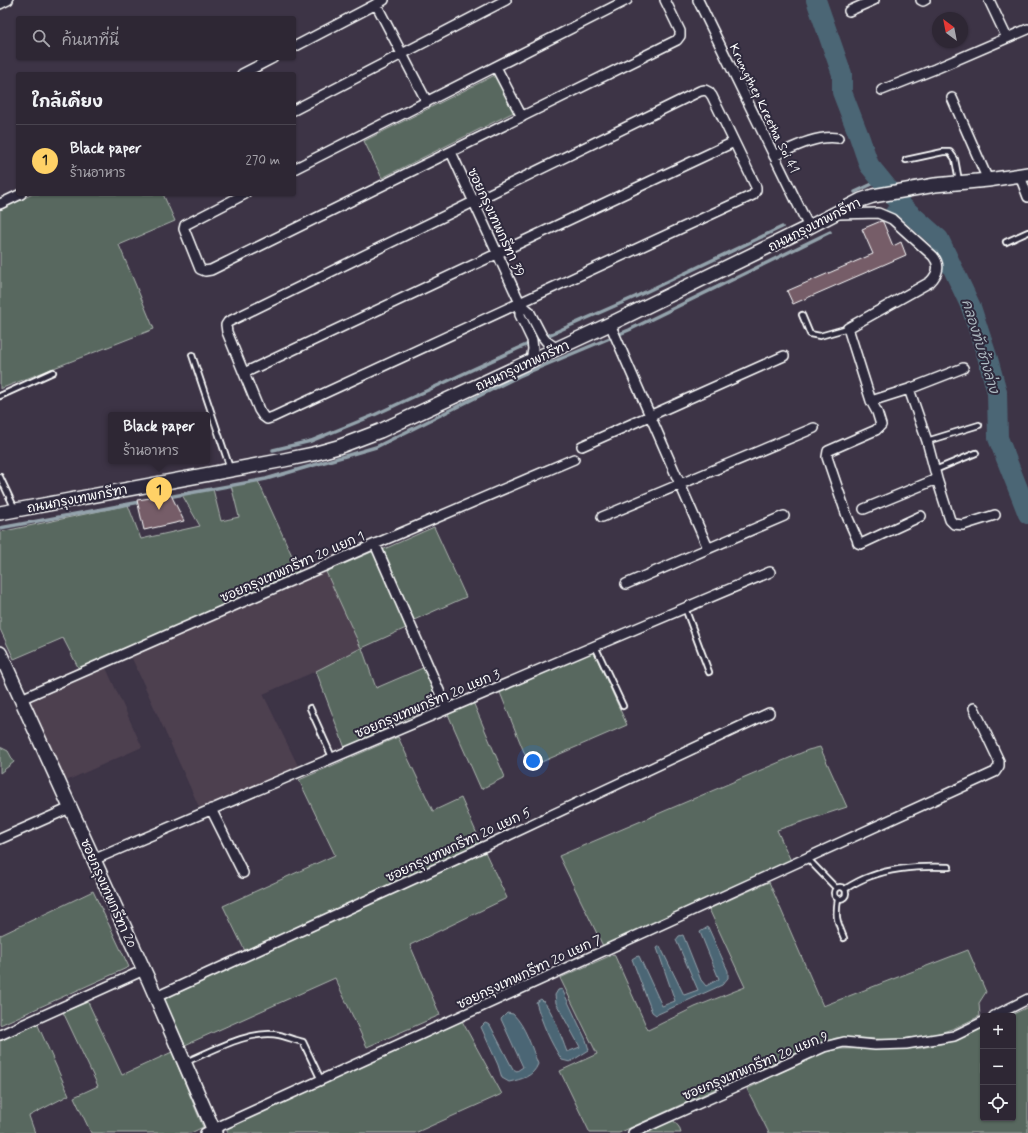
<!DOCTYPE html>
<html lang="th">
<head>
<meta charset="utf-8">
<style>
	:root { --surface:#2e2734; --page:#3a3340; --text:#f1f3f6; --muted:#a7a5ac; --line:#49444f; --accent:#ffd166 }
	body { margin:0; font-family:Mynerve,"Playpen Sans Thai",sans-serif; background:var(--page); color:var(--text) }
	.controls { position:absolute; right:12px; bottom:12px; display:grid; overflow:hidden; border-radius:4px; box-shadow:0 1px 3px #0004 }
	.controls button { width:36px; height:36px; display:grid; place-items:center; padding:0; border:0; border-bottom:1px solid var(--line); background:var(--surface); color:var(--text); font:20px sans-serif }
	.compass { position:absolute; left:932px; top:12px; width:36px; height:36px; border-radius:50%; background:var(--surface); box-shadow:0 1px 3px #0004; rotate:328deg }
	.you { position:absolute; left:533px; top:761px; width:14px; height:14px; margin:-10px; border:3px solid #fff; border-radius:50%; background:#1a73e8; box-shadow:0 0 0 6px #1a73e833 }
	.badge { display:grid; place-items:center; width:26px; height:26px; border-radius:50%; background:var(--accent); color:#111; font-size:13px; font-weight:700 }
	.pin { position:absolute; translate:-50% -33px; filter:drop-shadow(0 1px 2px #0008) }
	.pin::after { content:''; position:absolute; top:21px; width:14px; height:12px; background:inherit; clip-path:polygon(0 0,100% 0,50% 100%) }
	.popup { position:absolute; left:108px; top:412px; width:102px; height:52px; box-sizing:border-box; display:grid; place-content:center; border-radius:4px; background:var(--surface); filter:drop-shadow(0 1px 3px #0005); font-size:13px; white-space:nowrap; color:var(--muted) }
	.popup b { font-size:15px; color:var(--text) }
	.popup::after { content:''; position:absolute; left:50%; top:100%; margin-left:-8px; border:8px solid transparent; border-top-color:var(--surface) }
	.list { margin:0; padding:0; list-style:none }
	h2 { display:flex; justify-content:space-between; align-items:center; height:52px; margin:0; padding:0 16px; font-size:17px }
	h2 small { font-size:13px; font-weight:400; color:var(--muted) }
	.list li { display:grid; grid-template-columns:26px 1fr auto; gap:12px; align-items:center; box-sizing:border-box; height:72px; padding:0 16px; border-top:1px solid var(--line) }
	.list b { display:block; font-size:15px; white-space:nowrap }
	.list p { margin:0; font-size:13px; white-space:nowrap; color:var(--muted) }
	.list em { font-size:13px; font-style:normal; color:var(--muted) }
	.icon { flex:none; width:22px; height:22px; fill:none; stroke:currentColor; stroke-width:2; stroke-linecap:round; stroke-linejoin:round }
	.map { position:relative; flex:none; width:1028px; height:1133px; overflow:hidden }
	.search { position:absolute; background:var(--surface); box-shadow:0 1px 3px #0004; left:16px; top:16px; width:280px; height:44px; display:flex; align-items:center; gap:10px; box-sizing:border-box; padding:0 14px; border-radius:4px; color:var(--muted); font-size:15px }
	.panel { position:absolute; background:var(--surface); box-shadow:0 1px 3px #0004; left:16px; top:72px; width:280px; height:124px; border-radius:4px }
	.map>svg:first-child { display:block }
</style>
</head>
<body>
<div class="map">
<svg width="1028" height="1133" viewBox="0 0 1028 1133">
	<rect width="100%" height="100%" fill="#3d3446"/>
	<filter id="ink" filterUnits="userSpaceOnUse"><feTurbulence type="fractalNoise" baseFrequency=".025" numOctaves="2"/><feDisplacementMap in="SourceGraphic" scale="8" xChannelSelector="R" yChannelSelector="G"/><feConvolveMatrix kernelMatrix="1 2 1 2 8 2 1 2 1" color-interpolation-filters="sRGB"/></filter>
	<g filter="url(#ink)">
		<path fill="#4e4050" d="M326 572 361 648 316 671 263 694 299 768 200 809 131 656Z
			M106 668 142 747 66 781 30 702Z"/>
		<path fill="#59685f" stroke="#acb4af" d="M495 75 514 112 382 178 364 141Z
			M33 194H163L175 221 119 245 154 329 0 389V209Z
			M258 481 299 571 79 669 63 638 14 659 0 629V532L128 505 141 539 200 526 181 493 213 489 221 521 239 517 231 485Z
			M434 527 466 597 414 620 382 550Z
			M374 551 406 628 362 648 376 688 425 667 440 704 392 725 345 748 316 671 361 648 326 572Z
			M593 650 627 725 530 767 499 690Z
			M473 702 505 777 481 789 447 712Z
			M398 737 433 811 461 798 481 843 245 951 223 906 335 855 299 780Z
			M0 747 8 751 14 762 0 773Z
			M820 747 847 807 777 830 791 861 603 946 559 856 808 750Z
			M485 852 507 898 410 945 440 1015 367 1047 335 978 185 1045 163 999 245 961Z
			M769 882 823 1006 968 950 986 992 979 1003 980 1016 955 1028 930 1036 890 1040 861 1038H836L781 1059 619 1133H590L560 1071 597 1054 560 978 614 954 648 1030 695 1007 745 987 709 909Z
			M93 891 129 967 0 1025V934L1 935Z
			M88 1002 122 1075 172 1052 203 1127 191 1133H91L74 1097 98 1086 63 1012Z
			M1028 1007V1133H769L747 1089 829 1049 921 1048 954 1041 983 1028V1118H1013V1016H1009Z
			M462 1021 502 1094 415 1133H228L226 1129Z
			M37 1023 69 1095 29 1116 35 1133H0V1041Z
			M673 1120 679 1127 681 1133H644Z"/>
		<path fill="#4c6675" stroke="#94a3ac" d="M708 927 728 971V978L722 985 656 1015 652 1012 632 959 635 957 639 956 662 1006 675 1001 657 948 660 946 684 995 698 990 676 940 679 936 683 935 701 980 706 986 719 979 700 932Z
			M562 989 586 1040 589 1050 570 1062 562 1060C550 1042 542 1023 536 1002L541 999C553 1009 561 1037 567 1052L580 1047 556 1003 555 995 558 990Z
			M507 1013 513 1014C526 1027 531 1046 538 1064 533 1077 522 1079 509 1082L502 1078 498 1065 481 1027 485 1023 490 1025 513 1069 517 1071 523 1067 501 1019Z"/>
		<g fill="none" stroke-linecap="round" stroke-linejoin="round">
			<path stroke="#94a3ac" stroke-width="3.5" d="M855 192 881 180
				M273 450 311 441 372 416 517 349 635 297 782 227
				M168 497 266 479 376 447 519 376 629 330 830 232
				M0 528 140 502"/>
			<path stroke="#4c6675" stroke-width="12" d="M891 212 904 208"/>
			<path stroke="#4c6675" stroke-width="20" d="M816 0 842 74V92L859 136 869 165 904 208 939 239 971 307 988 359 997 392 998 438 1028 514"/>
		</g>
		<path fill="#765d68" stroke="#fff" d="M881 221 883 222 893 246 901 242 906 255 793 304 787 291 873 254 862 229Z
			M171 495 184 521 144 530 137 500Z"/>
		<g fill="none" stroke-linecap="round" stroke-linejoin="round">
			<g stroke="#fff" stroke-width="8">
				<path id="lane" d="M906 160 943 152H950L955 159 959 181
					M1006 242 1028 232
					M802 315 810 334 820 336 848 328
					M192 355 230 468
					M0 396 53 372
					M927 441 979 425
					M935 470 976 453
					M0 477 15 509
					M685 608 709 672
					M595 646 623 706
					M310 708 332 757
					M807 858 836 888
					M834 893a6 6 0 1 1 12 0a6 6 0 1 1-12 0Z
					M845 889C853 884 862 879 871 876 895 867 923 866 949 867
					M838 899C835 918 837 921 844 938
					M186 1062C212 1051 251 1029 279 1035 287 1037 295 1040 303 1042L321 1080"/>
			</g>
			<g stroke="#fff" stroke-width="12">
				<path id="street" d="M698 0 809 227
					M921 0 923 1 925 0
					M989 0 1007 38
					M0 4 8 0
					M376 4 427 102
					M849 11 874 0
					M294 47 384 0
					M496 67 522 117
					M242 74 273 58
					M705 90 709 92 712 96 756 187V190L753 195 273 417 267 419 263 416 259 410 227 332 226 325 228 322 700 91Z
					M882 90 935 69 1028 29
					M952 98 988 180
					M294 110 506 0
					M451 152 520 303 529 311 542 336 546 341 557 349
					M774 156C794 147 816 135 838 138
					M294 169 627 0
					M1020 176 1028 197
					M245 194 185 225 184 229 200 269 205 271 211 270 677 40 680 36V31L665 0
					M0 204 21 194
					M838 214 878 213 892 219 933 256C941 265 938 274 930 282L848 328 871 401 909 389 927 441 937 479 864 509
					M520 303V315L532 340 533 349 531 361
					M610 324 708 548
					M244 373 734 142
					M909 389 963 368
					M871 401 877 412 881 425 876 430 828 451 827 457 847 516 857 539 858 543 861 544 921 516
					M582 446 784 356
					M937 479 950 520 954 524 963 525 995 515
					M602 517 814 428
					M375 544 447 709
					M626 584 784 516
					M21 699 375 544 574 459
					M211 809 243 873
					M0 839 70 808
					M93 860 595 646 770 572
					M156 997 492 843 769 713
					M994 1016 1028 999
					M0 1035 144 970
					M205 1133 995 772 999 766V761L974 708
					M633 1133 824 1047 844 1042 875 1045 906 1044 954 1036 983 1022"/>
			</g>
			<g stroke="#fff" stroke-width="16">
				<path id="secondary" d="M0 513 284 460 313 454 338 447 380 431 610 324 809 227 861 200 873 196 935 185 988 180 1028 174
					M0 653 149 981 215 1133"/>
			</g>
			<use href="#lane" stroke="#2f2a3d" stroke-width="4.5"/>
			<use href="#street" stroke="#2f2a3d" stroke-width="9"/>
			<use href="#secondary" stroke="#2f2a3d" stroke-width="13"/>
		</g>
	</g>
	<g text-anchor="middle" stroke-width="4" stroke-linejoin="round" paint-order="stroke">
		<g font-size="13" fill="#fff" stroke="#2f2a3d">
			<text transform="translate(765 108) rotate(64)" y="5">Krungthep Kreetha Soi 41</text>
			<text transform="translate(497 222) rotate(65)" y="5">ซอยกรุงเทพกรีฑา 39</text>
			<text transform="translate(814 224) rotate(-27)" y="5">ถนนกรุงเทพกรีฑา</text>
			<text transform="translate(522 365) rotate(-25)" y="5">ถนนกรุงเทพกรีฑา</text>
			<text transform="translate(77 498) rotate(-11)" y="5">ถนนกรุงเทพกรีฑา</text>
			<text transform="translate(292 566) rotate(-24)" y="5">ซอยกรุงเทพกรีฑา 20 แยก 1</text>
			<text transform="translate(427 703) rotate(-23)" y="5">ซอยกรุงเทพกรีฑา 20 แยก 3</text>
			<text transform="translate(458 844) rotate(-25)" y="5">ซอยกรุงเทพกรีฑา 20 แยก 5</text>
			<text transform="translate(109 893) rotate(66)" y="5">ซอยกรุงเทพกรีฑา 20</text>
			<text transform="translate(529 971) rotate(-25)" y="5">ซอยกรุงเทพกรีฑา 20 แยก 7</text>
			<text transform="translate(755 1065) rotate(-23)" y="5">ซอยกรุงเทพกรีฑา 20 แยก 9</text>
		</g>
		<g font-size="14" font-style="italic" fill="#aebac1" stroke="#2f2a3d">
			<text transform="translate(981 346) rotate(73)" y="5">คลองทับช้างล่าง</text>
		</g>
	</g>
</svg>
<div class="controls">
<button>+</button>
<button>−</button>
<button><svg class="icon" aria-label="locate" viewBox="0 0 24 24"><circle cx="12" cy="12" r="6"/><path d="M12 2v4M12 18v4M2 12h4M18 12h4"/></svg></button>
</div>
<svg class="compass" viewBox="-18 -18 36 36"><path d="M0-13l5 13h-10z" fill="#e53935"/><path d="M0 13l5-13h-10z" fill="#a7a5ac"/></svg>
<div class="you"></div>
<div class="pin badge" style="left:159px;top:510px">1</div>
<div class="popup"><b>Black paper</b>ร้านอาหาร</div>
<div class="search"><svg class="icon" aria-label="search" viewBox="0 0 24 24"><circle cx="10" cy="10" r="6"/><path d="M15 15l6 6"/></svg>ค้นหาที่นี่</div>
<section class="panel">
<h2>ใกล้เคียง<small></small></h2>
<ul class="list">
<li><span class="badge">1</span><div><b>Black paper</b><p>ร้านอาหาร</p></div><em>270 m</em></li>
</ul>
</section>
</div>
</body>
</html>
